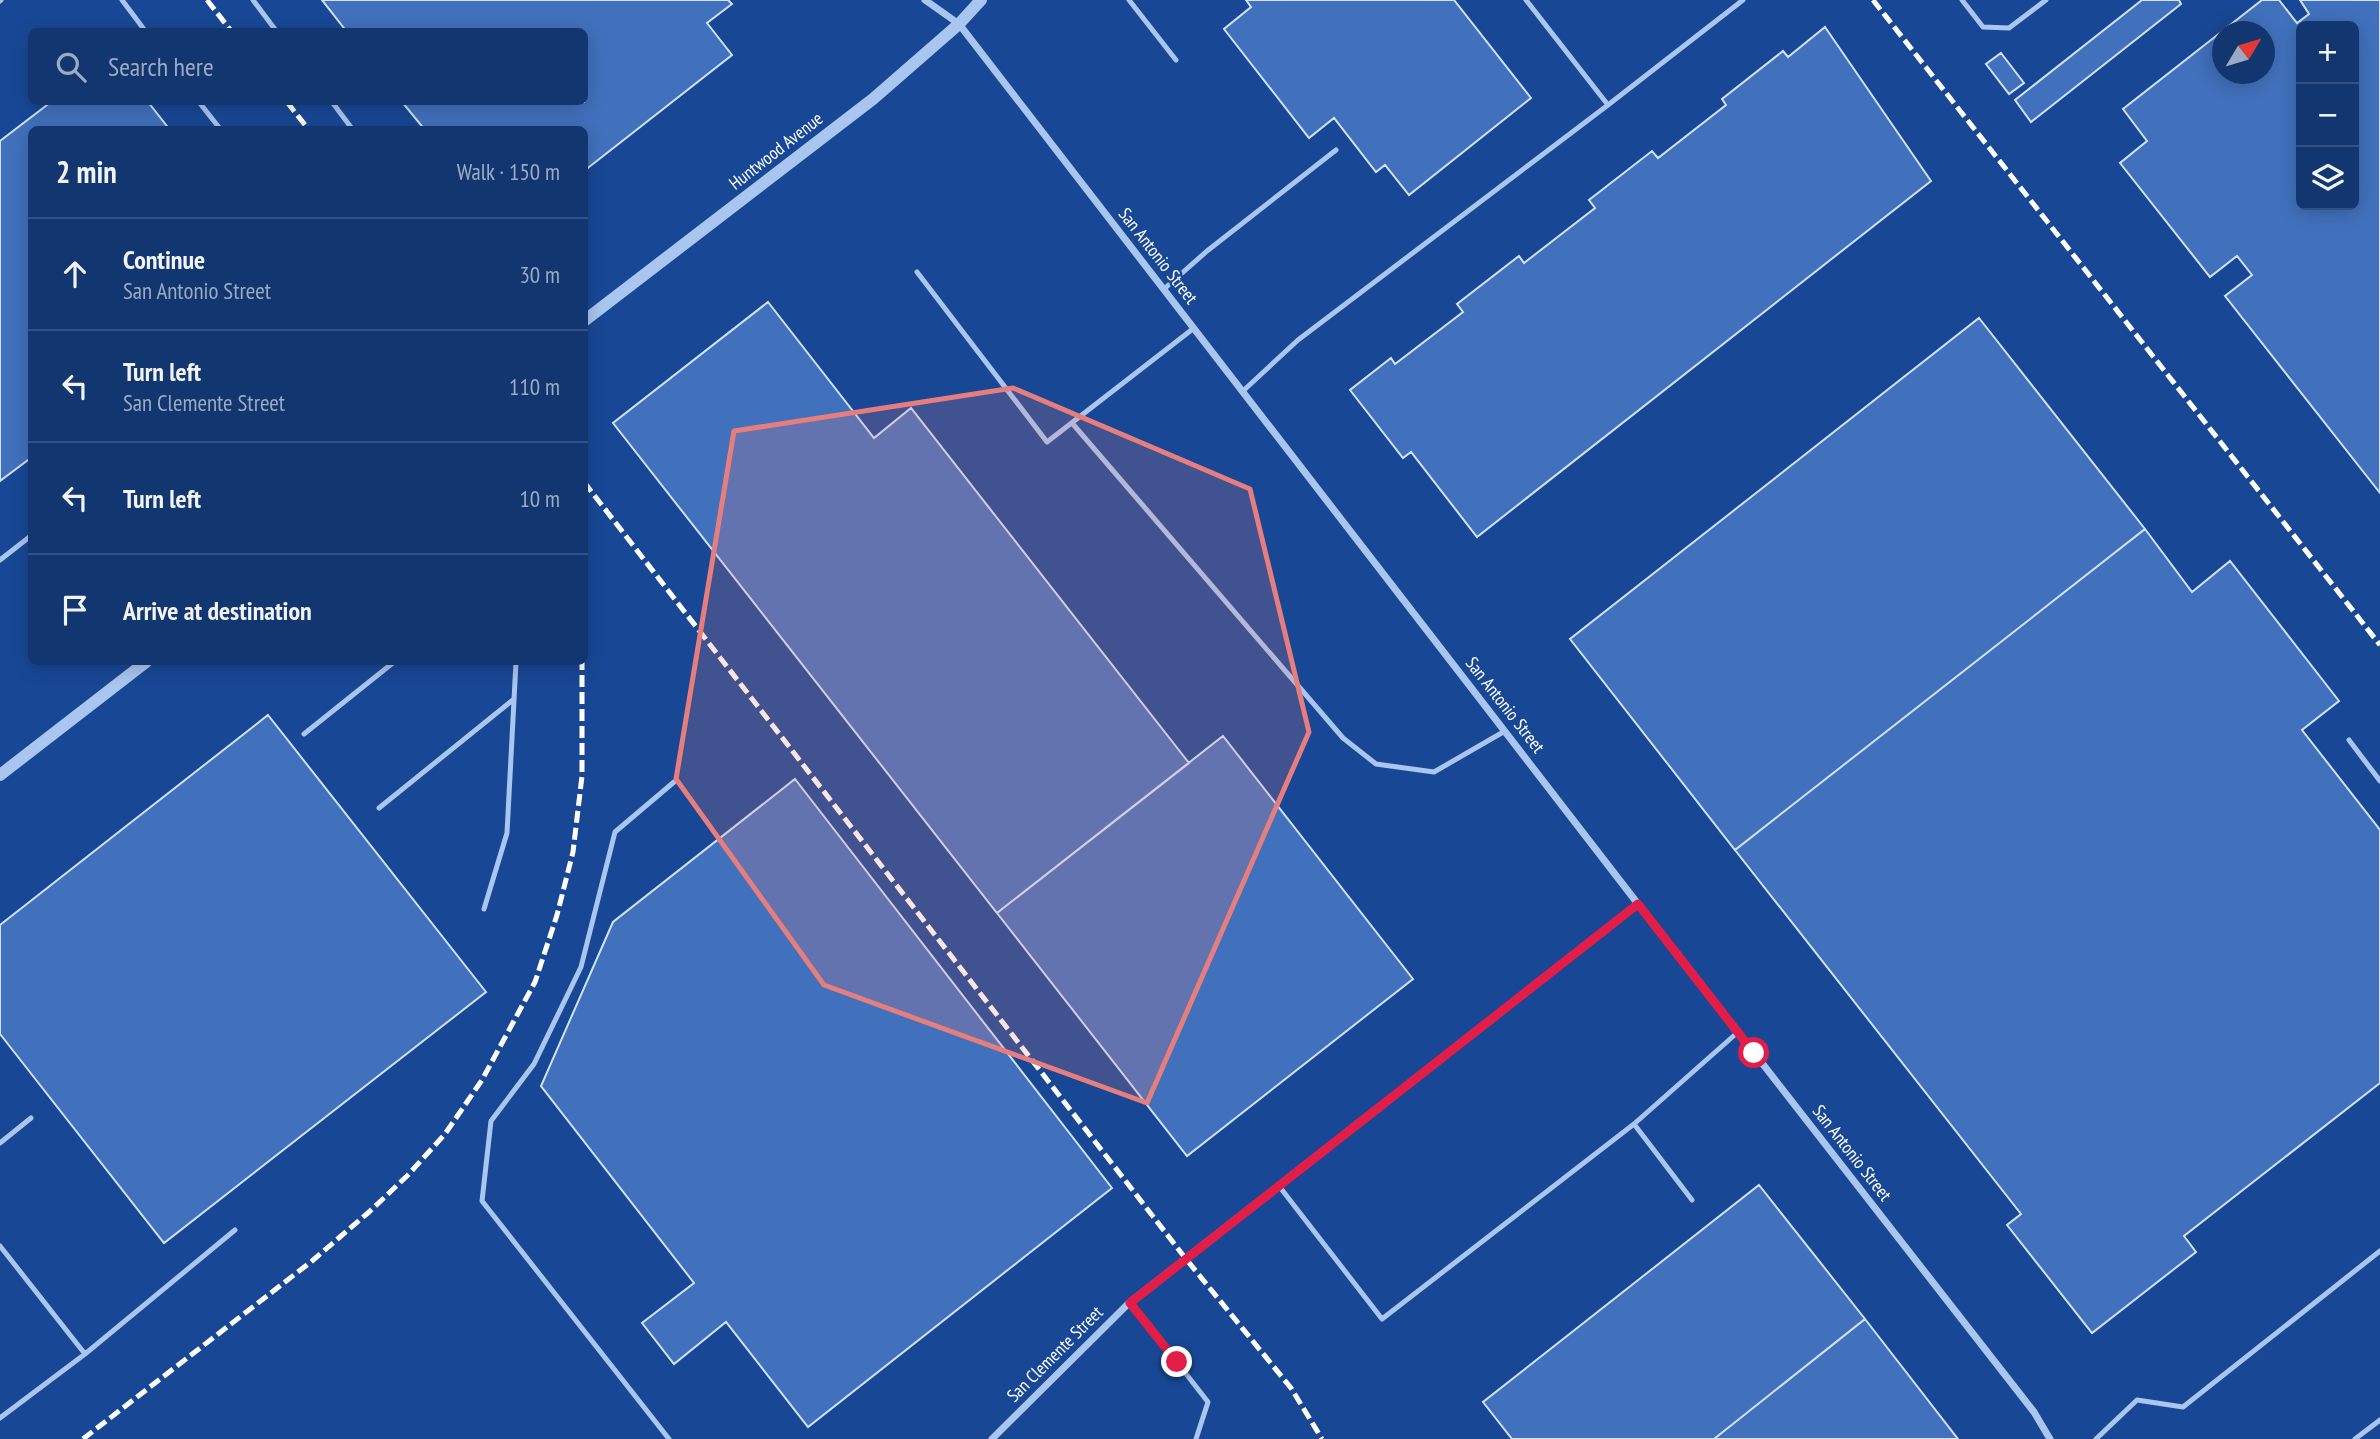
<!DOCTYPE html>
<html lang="en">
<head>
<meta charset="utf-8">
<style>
	:root { --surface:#123670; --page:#1b3e75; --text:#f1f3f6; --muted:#9cabc3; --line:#315083 }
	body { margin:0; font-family:"PT Sans Narrow",sans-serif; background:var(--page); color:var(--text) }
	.controls { position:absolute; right:21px; top:21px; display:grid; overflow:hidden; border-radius:10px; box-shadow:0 4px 18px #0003 }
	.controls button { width:63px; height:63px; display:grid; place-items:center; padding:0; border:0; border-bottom:2px solid var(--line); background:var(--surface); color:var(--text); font:35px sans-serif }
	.compass { position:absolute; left:2212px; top:21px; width:63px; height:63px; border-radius:50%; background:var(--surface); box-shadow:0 4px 18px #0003; rotate:52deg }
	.stop { position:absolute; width:21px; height:21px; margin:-16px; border:5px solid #e11d48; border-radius:50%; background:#fff }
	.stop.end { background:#e11d48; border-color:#fff; box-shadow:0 2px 7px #0008 }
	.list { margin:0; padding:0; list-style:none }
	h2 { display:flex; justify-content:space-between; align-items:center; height:91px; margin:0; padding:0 28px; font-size:30px }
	h2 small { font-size:23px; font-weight:400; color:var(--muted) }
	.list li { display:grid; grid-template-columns:46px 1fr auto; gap:21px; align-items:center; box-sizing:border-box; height:112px; padding:0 28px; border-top:2px solid var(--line) }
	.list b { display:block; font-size:26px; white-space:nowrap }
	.list p { margin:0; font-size:23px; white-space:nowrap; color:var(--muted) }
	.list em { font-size:23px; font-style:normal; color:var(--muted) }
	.icon { flex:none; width:38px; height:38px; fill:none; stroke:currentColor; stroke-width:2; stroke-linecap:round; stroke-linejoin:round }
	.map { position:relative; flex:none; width:2380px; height:1439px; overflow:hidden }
	.search { position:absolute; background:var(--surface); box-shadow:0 4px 18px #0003; left:28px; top:28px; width:560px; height:77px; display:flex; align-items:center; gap:18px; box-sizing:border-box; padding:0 24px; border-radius:10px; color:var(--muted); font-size:26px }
	.panel { position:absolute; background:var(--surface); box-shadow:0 4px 18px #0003; left:28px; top:126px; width:560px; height:539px; border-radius:10px }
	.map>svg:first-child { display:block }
</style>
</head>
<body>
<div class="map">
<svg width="2380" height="1439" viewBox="0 0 2380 1439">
	<rect width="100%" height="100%" fill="#184895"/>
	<path fill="#4171bc" stroke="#d0e2fb" stroke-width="2" fill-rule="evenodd" d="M322 0H728L732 4 707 23 732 55 584 171V130H425L402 102H584V32H347Z
		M1246 0H1454L1531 98 1409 195 1385 165 1376 172 1334 118 1309 138 1224 29 1251 7Z
		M2142 0H2179L2181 4 2031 122 2015 100Z
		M2262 0H2279L2297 23 2309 14 2300 0H2380V493L2225 296 2252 275 2237 256 2210 277 2120 163 2147 141 2123 109ZM2301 26H2354V205H2301ZM2222 32H2264V74H2222Z
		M1825 27 1931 181 1477 537 1411 452 1403 458 1350 390 1391 358 1395 364 1463 312 1457 304 1519 256 1524 263 1595 208 1589 200 1652 151 1658 158 1726 105 1722 99 1783 51 1788 57Z
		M2001 53 2024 83 2009 94 1986 64Z
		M51 102H148L170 130H32V457L0 481V141Z
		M768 302 874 438 911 408 1189 763 997 913 613 423Z
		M1979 318 2145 529 1735 850 1570 639Z
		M2145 529 2192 592 2230 561 2339 701 2302 730 2380 830V1083L2184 1236 2196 1252 2092 1333 2007 1225 2021 1214 1735 850Z
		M268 715 486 992 164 1243 0 1034V925Z
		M1223 736 1413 979 1187 1156 997 913Z
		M795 779 1112 1188 808 1427 726 1322 674 1364 642 1323 694 1283 541 1086 613 922Z
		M1759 1185 1865 1319 1714 1439H1512L1483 1402Z
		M1865 1319 1958 1439H1714Z"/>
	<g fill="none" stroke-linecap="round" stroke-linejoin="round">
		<path stroke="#a9c6f0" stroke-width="5" d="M122 0 146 32
			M253 0 277 32
			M1129 0 1176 60
			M1526 0 1608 105 1743 0
			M1962 0 1983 27 2009 28 2046 0
			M0 1 1 0
			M199 102 221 130
			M332 102 353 130
			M917 272 1047 442 1194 328
			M1164 289 1207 251 1336 150
			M1243 391 1298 340 1608 105
			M1072 423 1343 738 1376 764 1434 772 1505 731
			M0 560 32 535
			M304 734 394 662
			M2349 740 2380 781
			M379 808 514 699
			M484 909 507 833 516 662
			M1634 1124 1692 1200
			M0 1143 31 1118
			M1279 1186 1382 1319 1634 1124 1738 1032
			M0 1246 85 1354 235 1230
			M1130 1302 1208 1402 1196 1439
			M0 1418 85 1354
			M669 1439 482 1201 491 1121 534 1064 581 967 615 832 674 782
			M2096 1439 2137 1400 2183 1407 2380 1251
			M2355 1439 2380 1420"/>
		<path stroke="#a9c6f0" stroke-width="7" d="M925 0 959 24 1638 904 2034 1412 2050 1439
			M992 1439 1130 1302 1638 904"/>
		<path stroke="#a9c6f0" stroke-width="12" d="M584 321 873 99 959 24 981 0
			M0 775 146 662"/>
		<path stroke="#fff" stroke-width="5" stroke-dasharray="12 5" stroke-linecap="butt" d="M207 0 232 32
			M1873 0 2380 645
			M287 102 309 130
			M584 482 1186 1259 1291 1388 1322 1439
			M83 1439 312 1261 369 1212 408 1175 445 1134 482 1080 535 982 557 915 573 852 582 776V662"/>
	</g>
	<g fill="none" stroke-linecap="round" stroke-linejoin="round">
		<path stroke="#e11d48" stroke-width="9" d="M1177 1362 1130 1303 1638 904 1754 1053"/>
	</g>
	<path fill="#e67e7e" fill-opacity="0.2" stroke="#e67e7e" stroke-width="5" stroke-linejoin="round" d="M1013 388 1250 489 1309 732 1147 1103 824 985 676 779 734 431Z"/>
	<g text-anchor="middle" stroke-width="5" stroke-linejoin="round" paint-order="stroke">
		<g font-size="18" fill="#fff" stroke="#184895">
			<text transform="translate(776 151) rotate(-38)" y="6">Huntwood Avenue</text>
			<text transform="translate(1158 256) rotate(52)" y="6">San Antonio Street</text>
			<text transform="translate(1505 705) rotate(52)" y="6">San Antonio Street</text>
			<text transform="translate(1852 1153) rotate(52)" y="6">San Antonio Street</text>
			<text transform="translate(1055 1354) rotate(-45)" y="6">San Clemente Street</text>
		</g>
	</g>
</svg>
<div class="controls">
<button>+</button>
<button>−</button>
<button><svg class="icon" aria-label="layers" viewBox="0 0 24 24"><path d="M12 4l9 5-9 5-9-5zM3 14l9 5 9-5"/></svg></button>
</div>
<svg class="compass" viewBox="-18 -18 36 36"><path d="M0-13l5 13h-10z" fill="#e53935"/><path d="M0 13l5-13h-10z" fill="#9cabc3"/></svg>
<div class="stop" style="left:1754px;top:1053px"></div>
<div class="stop end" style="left:1177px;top:1362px"></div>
<div class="search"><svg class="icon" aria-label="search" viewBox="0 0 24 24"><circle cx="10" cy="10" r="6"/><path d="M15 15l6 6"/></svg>Search here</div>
<section class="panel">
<h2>2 min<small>Walk · 150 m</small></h2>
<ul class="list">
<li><svg class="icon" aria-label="ahead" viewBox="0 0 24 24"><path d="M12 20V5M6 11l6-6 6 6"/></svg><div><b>Continue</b><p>San Antonio Street</p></div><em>30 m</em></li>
<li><svg class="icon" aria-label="left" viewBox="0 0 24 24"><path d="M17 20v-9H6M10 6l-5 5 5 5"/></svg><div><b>Turn left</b><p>San Clemente Street</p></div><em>110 m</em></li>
<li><svg class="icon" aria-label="left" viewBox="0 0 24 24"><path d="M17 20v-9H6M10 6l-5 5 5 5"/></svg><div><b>Turn left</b></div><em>10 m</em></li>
<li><svg class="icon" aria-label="arrive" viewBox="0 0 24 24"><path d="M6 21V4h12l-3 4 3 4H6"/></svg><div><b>Arrive at destination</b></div></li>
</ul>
</section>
</div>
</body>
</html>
